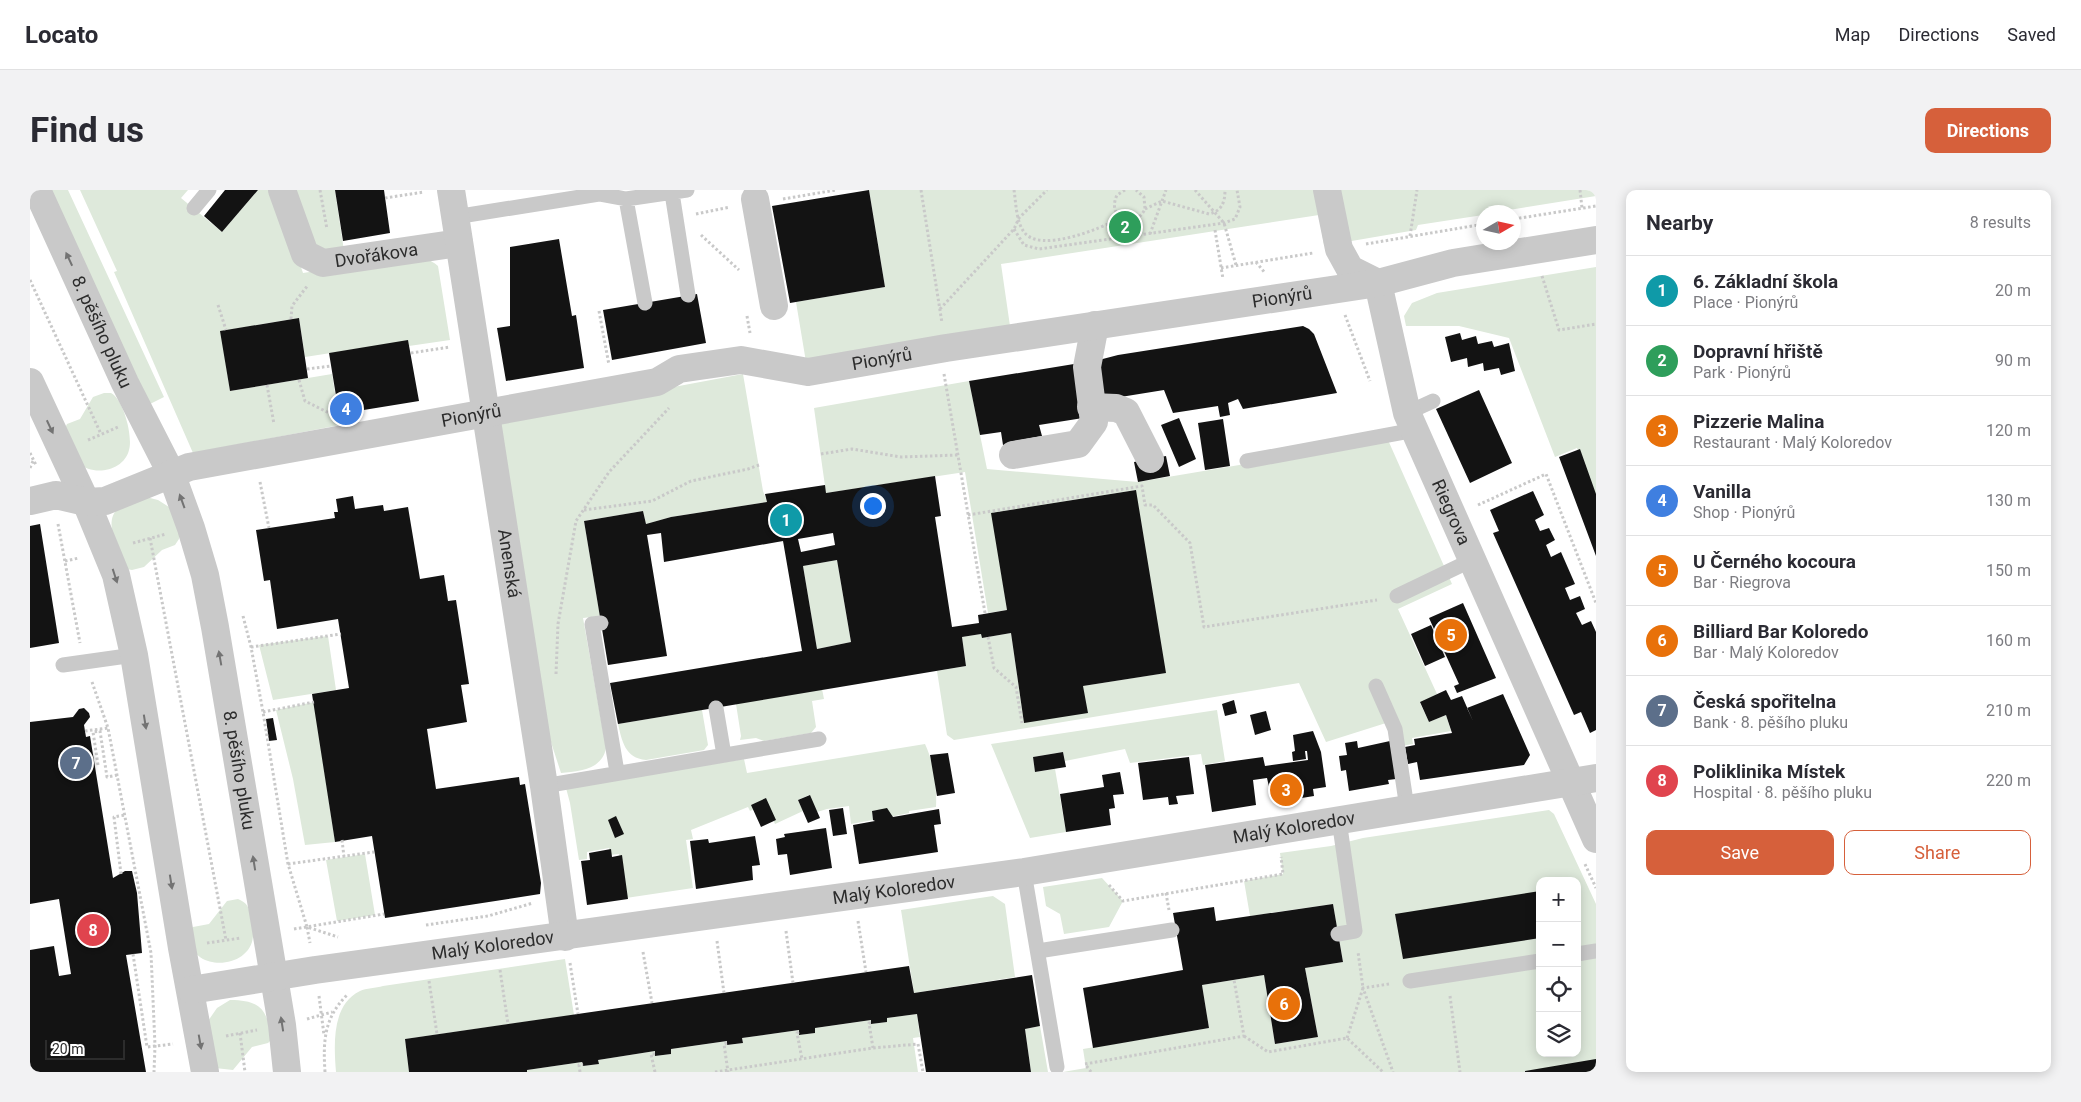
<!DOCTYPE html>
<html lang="en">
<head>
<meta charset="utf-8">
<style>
	:root { --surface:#fff; --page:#f2f2f3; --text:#2b2b33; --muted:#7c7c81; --line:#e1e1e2; --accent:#d6603b }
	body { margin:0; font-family:Roboto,sans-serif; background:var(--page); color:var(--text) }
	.controls { position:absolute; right:15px; bottom:15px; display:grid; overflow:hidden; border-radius:10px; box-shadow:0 2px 12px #0003 }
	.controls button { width:45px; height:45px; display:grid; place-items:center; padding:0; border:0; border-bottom:1px solid var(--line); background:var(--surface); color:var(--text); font:25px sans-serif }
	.compass { position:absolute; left:1446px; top:15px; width:45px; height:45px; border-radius:50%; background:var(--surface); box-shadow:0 2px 12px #0003; rotate:81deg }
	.scale { position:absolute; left:15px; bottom:12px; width:80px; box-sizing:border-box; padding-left:5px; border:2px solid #2c2c2c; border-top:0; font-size:14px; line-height:18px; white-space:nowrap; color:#2c2c2c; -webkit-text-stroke:4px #fff; paint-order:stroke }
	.you { position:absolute; left:842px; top:315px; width:18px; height:18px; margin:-12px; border:4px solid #fff; border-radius:50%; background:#1a73e8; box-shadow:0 0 0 8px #1a73e833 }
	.badge { display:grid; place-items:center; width:32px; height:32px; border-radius:50%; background:var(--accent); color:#fff; font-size:16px; font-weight:700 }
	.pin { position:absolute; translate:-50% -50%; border:2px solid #fff; box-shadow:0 1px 5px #0006 }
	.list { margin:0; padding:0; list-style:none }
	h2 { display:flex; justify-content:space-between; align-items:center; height:65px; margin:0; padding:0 20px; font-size:21px }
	h2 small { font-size:16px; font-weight:400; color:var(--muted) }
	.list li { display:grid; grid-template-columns:32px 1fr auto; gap:15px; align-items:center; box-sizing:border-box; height:70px; padding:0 20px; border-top:1px solid var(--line) }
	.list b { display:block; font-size:19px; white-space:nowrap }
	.list p { margin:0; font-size:16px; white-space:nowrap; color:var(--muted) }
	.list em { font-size:16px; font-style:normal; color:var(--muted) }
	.actions { display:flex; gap:10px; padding:15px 20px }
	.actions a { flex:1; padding:11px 0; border:1px solid var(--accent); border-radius:10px; text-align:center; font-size:18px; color:var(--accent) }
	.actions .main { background:var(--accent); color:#fff }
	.icon { flex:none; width:28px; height:28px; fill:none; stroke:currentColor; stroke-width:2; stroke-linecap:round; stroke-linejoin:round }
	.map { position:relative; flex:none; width:1566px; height:882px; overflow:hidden; border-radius:10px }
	header { display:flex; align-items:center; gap:30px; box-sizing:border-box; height:70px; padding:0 25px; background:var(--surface); border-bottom:1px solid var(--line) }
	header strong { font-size:24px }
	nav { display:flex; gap:28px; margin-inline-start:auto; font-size:18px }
	.intro { display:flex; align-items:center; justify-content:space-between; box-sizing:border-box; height:120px; padding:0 30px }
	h1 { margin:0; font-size:35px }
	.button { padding:12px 22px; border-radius:10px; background:var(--accent); color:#fff; font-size:18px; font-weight:700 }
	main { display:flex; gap:30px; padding:0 30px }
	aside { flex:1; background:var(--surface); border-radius:10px; box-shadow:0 2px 12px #0003 }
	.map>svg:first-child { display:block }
</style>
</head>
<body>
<header>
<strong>Locato</strong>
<nav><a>Map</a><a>Directions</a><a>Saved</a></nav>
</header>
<div class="intro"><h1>Find us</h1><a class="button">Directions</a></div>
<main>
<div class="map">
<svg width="1566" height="882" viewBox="0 0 1566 882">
	<rect width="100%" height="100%" fill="#fff"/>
	<path fill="#dee9db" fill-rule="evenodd" d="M18 0H38L134 207 116 216Z
		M50 0H158L151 8 192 42 228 0H245L273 83 382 66C392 67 400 69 408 76L420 150 379 156 378 151 275 167 269 128 191 141 200 201 302 184 310 235 163 263 84 82 87 81Z
		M260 0H305L314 61 305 62 286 56Z
		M839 0H1566V6L1466 22H1454L1453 25 1388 35 1386 40 1304 54 1294 55 1289 25 971 74 980 136 776 172 766 112 855 97Z
		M1566 77V308L1547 258 1525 267 1479 148 1429 136H1376L1374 126 1382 113 1407 103Z
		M713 184 733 301 737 312 641 327 616 334 613 321 554 331 570 426 553 428 576 558C572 580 549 581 531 583L518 543 468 230Z
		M939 191 957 279 1108 292 1358 250 1422 394 1368 419 1407 504 1390 513 1399 532 1416 525 1421 541 1382 548 1383 554 1371 556 1356 533 1296 552 1269 493 924 550 917 545 907 481 936 476 932 447 951 444 952 448 981 443 994 533 1053 496 1135 483 1105 300 962 323 977 420 958 423 935 282 796 303 784 218Z
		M74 203C75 203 81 203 81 203 94 210 103 247 99 260 94 281 63 287 49 273 42 266 37 251 33 242L37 234 50 229 63 207Z
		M116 307 128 310 139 317 150 343 149 349 145 355 132 360 114 377 102 380 96 379C89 362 69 327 93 315 100 311 109 310 116 307Z
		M807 370 821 452 787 459 773 376Z
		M298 446 306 500 243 510 229 455Z
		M792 499 794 509 782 511 786 537 781 543 734 551 726 548 710 550 711 546 706 514Z
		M284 512 305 652 275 655 263 589 246 520Z
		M672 520 678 555 674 560 616 570C595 568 592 551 588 534Z
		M1187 520 1195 571 1173 575 1171 564 1100 573 1095 559 1035 571 1033 562 1003 567 1005 582 1025 579 1036 642 1000 648 961 554Z
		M895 554C904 573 907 597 906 617L879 621V623L860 627 857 619 842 621 843 630 821 634 819 616 797 619 787 622 779 605 768 610 773 621 745 634 736 614 720 621 718 617 661 640 663 649 656 650 663 698 596 708 589 664 580 665 579 658 557 662V669L549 670 540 613 536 598 714 569 717 583Z
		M1519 620 1524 624 1566 714V882H1033L1056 878 1053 859 1179 838 1172 795 1234 785 1245 854 1288 847 1275 778 1313 772 1303 714 1220 726 1214 691 1253 684 1250 663 1301 656 1333 648ZM1510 691H1547V863H1510Z
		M335 664 345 725 307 731 296 670Z
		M1072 688 1093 711 1079 737 1034 744 1030 724 1016 716 1013 697Z
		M963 706 975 714 985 787 884 803 871 720Z
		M208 709C220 714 219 720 221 731 222 736 224 741 223 746 221 778 167 783 160 752 159 749 160 743 160 740L163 737 179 734 197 711Z
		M535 769 544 825 375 849 379 882H306C304 856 301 815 330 801 336 798 346 798 353 796Z
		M200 810C231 810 238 820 241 850L238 853 222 857 203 880 185 878 178 831 187 818Z
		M887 824 890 847 883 848 888 882H497V880L552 872 554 876 568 874V870L625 861 626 866 641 864V859L697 851 698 855 713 853 712 848 769 840V845L785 843V838L841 830 842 834 856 832 857 828Z
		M1010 836 1018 882H1001L995 839Z"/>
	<path fill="#131313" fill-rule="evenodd" d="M195 0H228L192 42 174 26Z
		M305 0H354L360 43 313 51Z
		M839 0 855 97 760 113 742 16Z
		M529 49 542 126 546 125 554 178 476 191 467 138 480 136V57Z
		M667 104 676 153 582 170 573 120Z
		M269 128 278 188 200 201 190 141Z
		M1273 136 1279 139 1284 144 1307 203 1213 219 1208 209 1198 213 1200 225 1190 227 1188 216 1143 223 1134 200 1072 210 1065 171 1088 165Z
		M1430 143 1432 150 1446 146 1448 154 1462 151 1464 157 1479 153 1485 181 1471 185 1469 178 1454 181 1453 173 1438 177 1437 168 1421 172 1415 147Z
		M378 150 389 211 309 224 299 163Z
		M1044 174 1053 228 1009 235 1012 246 979 252 976 256 973 255 971 242 950 245 939 191Z
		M1449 200 1482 273 1440 293 1406 219Z
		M1149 228 1166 269 1149 277 1131 235Z
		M1193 229 1200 276 1175 280 1168 233Z
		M1550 259 1566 304V366L1529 267Z
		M1136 266 1140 286 1108 292 1104 272Z
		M905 286 911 326 905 327 922 437 949 433 948 425 977 420 961 323 1106 300 1136 483 1053 496 1058 523 994 533 981 443 952 448 951 444 932 447 936 476 588 534 580 493 772 461 753 351 634 372 631 343 617 345 637 466 578 475 554 331 613 321 616 334 641 327 737 312 735 304 795 295 796 303ZM803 343 805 355 771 362 768 349ZM807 370 821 452 787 459 773 376Z
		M1503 301 1514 325 1505 330 1510 341 1519 338 1525 350 1516 355 1521 367 1531 362 1545 394 1535 398 1540 410 1550 406 1555 419 1546 423 1552 435 1561 431 1566 442V540L1560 543 1551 522 1544 525 1463 343 1469 341 1460 320Z
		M323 306 325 319 353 315 354 321 378 317 390 389 414 385 418 411 426 410 439 494 431 495 437 532 397 539 406 599 489 587 490 595 495 594 511 693 510 704 355 728 342 646 305 652 282 504 319 498 308 429 247 439 240 390 234 391 226 340 305 328 304 322H308L306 309Z
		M10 334 29 453 0 458V336Z
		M1433 413 1466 488 1427 503 1424 496 1429 494 1399 428Z
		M1401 435 1415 467 1395 476 1381 444Z
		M1416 500 1421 510 1432 506 1443 531 1437 518 1473 504 1500 565 1494 575 1390 590 1387 572 1378 574 1375 557 1385 555 1384 549 1422 543 1416 525 1399 532 1390 512Z
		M1204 510 1207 523 1195 526 1192 514Z
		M54 518 59 523 60 527 54 535 56 547 60 546 83 688 95 681H102L107 703 112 763 96 765 116 882H0V760L24 756 29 786 41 784 29 709 0 714V532L43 527 49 519Z
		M1236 521 1241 540 1225 545 1220 525Z
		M243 528 247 550 239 551 236 529Z
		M1283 541 1291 562 1296 597 1283 599 1284 606 1247 612 1245 600 1240 601 1237 588 1223 590 1226 615 1182 622 1175 575 1233 567 1235 576 1278 570 1277 561H1275L1276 569 1263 571 1262 562 1265 561 1263 545Z
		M1327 551 1328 558 1360 551 1366 589 1358 590 1359 594 1319 601 1316 580 1311 581 1309 566 1317 565 1315 553Z
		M1033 562 1036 577 1005 582 1003 567Z
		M918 563 925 603 907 606 900 565Z
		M1159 567 1164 604 1146 606 1148 614 1139 615 1138 607 1113 610 1108 573Z
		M1090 582 1094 604 1083 605 1085 618 1079 619 1081 635 1036 642 1030 604 1074 597 1072 585Z
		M780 605 790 628 778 633 768 610Z
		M736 608 746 630 731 637 721 615Z
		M813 618 817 644 803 646 799 620Z
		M857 618 863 627 909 619 911 634 904 635 908 662 829 674 823 635 845 631 843 630 842 621Z
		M586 626 594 644 585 648 578 630Z
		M796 638 802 678 760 685 757 664 748 665 746 649 755 647 754 644Z
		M725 646 730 675 722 676 723 690 666 699 660 651 678 649 679 653Z
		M581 659 582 667 592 665 598 709 557 715 551 671 560 670 559 663Z
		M1510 701V748L1373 769 1365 724Z
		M1303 714 1313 772 1275 778 1288 847 1245 854 1234 785 1172 795 1179 838 1063 858 1053 798 1153 780 1143 723 1184 717 1186 731Z
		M879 776 884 803 1002 785 1010 836 995 839 1001 882H896L887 824 857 828V832L841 834V830L785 838V843L769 845V840L712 848 713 853 697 855V851L641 859V864L625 866V861L568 870 569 874 553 876 552 872 497 880V882H379L375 849Z
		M1566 869V882H1495V881Z"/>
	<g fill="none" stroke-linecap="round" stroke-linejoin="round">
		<path stroke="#c9c9c9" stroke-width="3" stroke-dasharray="2.5 2.5" stroke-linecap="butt" d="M290 0 297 39
			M891 0 912 133
			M984 0C986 13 986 31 994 42 1010 64 1072 38 1090 28
			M1095 0 1087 5C1076 28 1104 42 1115 19L1114 7 1106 0
			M1165 0 1194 33 1206 75
			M1550 0 1552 18
			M355 8 394 2
			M753 9 806 0
			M1115 19 1132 11 1179 24C1192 21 1195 12 1195 0
			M666 24 700 17
			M1484 29 1566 16
			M984 39 994 55 1009 59 1194 33 1205 29 1210 17 1207 0
			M1185 40 1193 89
			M1120 44 1136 0
			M671 45 709 80
			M1380 46 1387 0
			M1336 54 1454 34
			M1226 72 1235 83
			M1191 78 1283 63
			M1512 86 1529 140 1566 134
			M0 90 71 244
			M188 115 196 140
			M910 119 984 39 989 28 1017 0
			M569 121 579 175
			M1315 125 1340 191
			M717 126 720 143
			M261 129 262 116 278 95
			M381 163 420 157
			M277 179 301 176
			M914 184 955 423
			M269 190 275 211 299 223
			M237 195 244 234
			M58 250 88 237
			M0 263 6 275
			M791 264 822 259 871 267 928 265
			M0 278 3 271
			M230 292 239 338
			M1448 315 1516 284 1566 413
			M554 320 622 311 661 291 718 279 729 275
			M938 325 1112 296 1115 315H1123L1160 353 1174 437 1347 410
			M28 334 50 453
			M120 348 196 750
			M103 353 136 344
			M35 371 49 368
			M213 426 221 457 233 522 258 674 277 737 308 747
			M958 447 964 478 986 497 992 533
			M221 457 311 444
			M526 484 528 434 546 331 579 282 639 218
			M62 492 78 538 121 763 125 856 124 882
			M233 522 284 512
			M55 541 78 538
			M68 575 63 542 70 541 77 587 87 585
			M312 650 314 667
			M258 674 344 662
			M1555 674 1566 698
			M91 684 84 627 95 625
			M1079 695 1093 711 1253 684 1251 667
			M1136 703 1139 720
			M828 731 836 782
			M396 735 458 726 503 713
			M277 737 280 753
			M264 739 354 724
			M756 741 763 793
			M687 751 694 803
			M177 753 211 748
			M613 762 622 813
			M103 764 117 857 143 854
			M540 773 548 824
			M470 780 478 834
			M399 791 407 844
			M1359 794 1333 798 1363 882
			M289 806 294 845
			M1420 806 1430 882
			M277 829 302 822
			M841 833H839L843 858
			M769 842 767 843 772 869
			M210 843 215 882
			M196 846 227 840
			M1214 846 1238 862 1317 848 1353 882
			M1317 848 1333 798 1328 762
			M697 853 694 854 698 882
			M295 882C293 851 294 828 317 805
			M550 882 549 875 553 874
			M625 882 621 864H625
			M685 882 843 858 888 854 893 882
			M1061 882 1055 874 1214 846 1204 790"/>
		<path stroke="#c9c9c9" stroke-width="15" d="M642 3 658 105
			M596 9 615 113
			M164 18 179 0
			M425 27 569 4 596 9 657 0
			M1377 223 1403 211
			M1217 271 1385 240
			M1367 406 1442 370
			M571 433 562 434 587 582
			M33 475 104 465
			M1346 496 1365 539 1377 618
			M686 518 694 565
			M514 596 789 549
			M994 682 1027 877
			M1308 744 1325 741 1309 630
			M1008 761 1142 740
			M1547 764 1566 761
			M1380 791 1510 771"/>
		<g stroke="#c9c9c9" stroke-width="28">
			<path id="s1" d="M7 0 95 193 141 283 161 338 175 385 185 437 252 835 257 882"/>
			<path id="s2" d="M252 0 275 64 293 73 429 53"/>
			<path id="s3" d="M421 0 514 596 535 747"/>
			<path id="s4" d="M1297 0 1309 59 1320 79 1348 93 1377 223 1566 649"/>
			<path d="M725 9 744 116"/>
			<path d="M0 192 56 312 86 385 104 465 152 758 175 882"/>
			<path d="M1061 217 1086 218 1096 222 1120 269"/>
			<path d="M983 265 1048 254 1064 232 1057 177 1065 135"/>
			<path id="s5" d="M0 311 26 305 56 312 75 311 159 277 627 192 649 179 711 170 778 182 916 158 1348 93 1423 73 1566 50"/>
			<path id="s6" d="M161 800 285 780 994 682 1566 588"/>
		</g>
	</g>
	<defs><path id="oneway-solid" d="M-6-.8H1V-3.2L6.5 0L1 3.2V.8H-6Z" transform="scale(1.25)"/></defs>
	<g fill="#737373">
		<use href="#oneway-solid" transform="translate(39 69) rotate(-115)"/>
		<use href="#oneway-solid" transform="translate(20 237) rotate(65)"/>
		<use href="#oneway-solid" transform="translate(152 311) rotate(-110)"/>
		<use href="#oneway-solid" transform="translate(85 386) rotate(72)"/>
		<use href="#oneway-solid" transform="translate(190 468) rotate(-100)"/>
		<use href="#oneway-solid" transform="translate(115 532) rotate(81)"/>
		<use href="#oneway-solid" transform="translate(224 673) rotate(-99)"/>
		<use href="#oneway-solid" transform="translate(141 692) rotate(81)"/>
		<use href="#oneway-solid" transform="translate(252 834) rotate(-99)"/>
		<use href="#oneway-solid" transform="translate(170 852) rotate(80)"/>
	</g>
	<g text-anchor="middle" stroke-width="5" stroke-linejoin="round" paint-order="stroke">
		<g font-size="18" fill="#2c2c2c" stroke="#fff">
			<text dy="6" stroke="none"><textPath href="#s2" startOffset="142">Dvořákova</textPath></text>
			<text dy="6" stroke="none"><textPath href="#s5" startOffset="1279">Pionýrů</textPath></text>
			<text dy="6" stroke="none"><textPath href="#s1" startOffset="156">8. pěšího pluku</textPath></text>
			<text dy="6" stroke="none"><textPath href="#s5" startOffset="874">Pionýrů</textPath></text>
			<text dy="6" stroke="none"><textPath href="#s5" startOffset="454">Pionýrů</textPath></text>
			<text dy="6" stroke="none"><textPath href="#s4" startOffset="356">Riegrova</textPath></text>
			<text dy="6" stroke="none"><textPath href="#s3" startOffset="378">Anenská</textPath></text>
			<text dy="6" stroke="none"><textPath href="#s1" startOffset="619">8. pěšího pluku</textPath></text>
			<text dy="6" stroke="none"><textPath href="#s6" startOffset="1115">Malý Koloredov</textPath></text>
			<text dy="6" stroke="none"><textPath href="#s6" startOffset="710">Malý Koloredov</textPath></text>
			<text dy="6" stroke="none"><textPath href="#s6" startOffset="305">Malý Koloredov</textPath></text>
		</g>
	</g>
</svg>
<div class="controls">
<button>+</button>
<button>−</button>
<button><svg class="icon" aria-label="locate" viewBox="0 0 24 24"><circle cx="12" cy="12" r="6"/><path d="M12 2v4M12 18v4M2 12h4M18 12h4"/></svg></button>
<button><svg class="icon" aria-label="layers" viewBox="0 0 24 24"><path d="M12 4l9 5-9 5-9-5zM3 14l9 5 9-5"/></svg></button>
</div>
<svg class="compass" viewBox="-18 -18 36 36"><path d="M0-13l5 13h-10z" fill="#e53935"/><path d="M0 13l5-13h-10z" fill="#7c7c81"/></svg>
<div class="scale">20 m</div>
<div class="you"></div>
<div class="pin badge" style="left:756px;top:330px;background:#0f9aa8">1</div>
<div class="pin badge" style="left:1095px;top:37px;background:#2e9e5b">2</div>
<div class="pin badge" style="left:1256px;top:600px;background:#e8710a">3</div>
<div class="pin badge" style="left:316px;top:219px;background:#3f7fe0">4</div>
<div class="pin badge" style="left:1421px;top:445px;background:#e8710a">5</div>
<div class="pin badge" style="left:1254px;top:814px;background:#e8710a">6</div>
<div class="pin badge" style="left:46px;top:573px;background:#5c6f8a">7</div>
<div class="pin badge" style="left:63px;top:740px;background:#e0444e">8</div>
</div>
<aside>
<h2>Nearby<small>8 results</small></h2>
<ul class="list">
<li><span class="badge" style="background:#0f9aa8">1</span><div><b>6. Základní škola</b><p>Place · Pionýrů</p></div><em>20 m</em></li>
<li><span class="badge" style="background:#2e9e5b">2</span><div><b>Dopravní hřiště</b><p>Park · Pionýrů</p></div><em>90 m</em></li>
<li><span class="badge" style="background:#e8710a">3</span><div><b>Pizzerie Malina</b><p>Restaurant · Malý Koloredov</p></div><em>120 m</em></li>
<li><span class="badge" style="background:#3f7fe0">4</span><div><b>Vanilla</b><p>Shop · Pionýrů</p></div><em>130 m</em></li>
<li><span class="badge" style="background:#e8710a">5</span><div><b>U Černého kocoura</b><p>Bar · Riegrova</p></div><em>150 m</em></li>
<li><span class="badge" style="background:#e8710a">6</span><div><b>Billiard Bar Koloredo</b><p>Bar · Malý Koloredov</p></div><em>160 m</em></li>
<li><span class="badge" style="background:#5c6f8a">7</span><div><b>Česká spořitelna</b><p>Bank · 8. pěšího pluku</p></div><em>210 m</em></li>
<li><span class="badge" style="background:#e0444e">8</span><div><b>Poliklinika Místek</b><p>Hospital · 8. pěšího pluku</p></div><em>220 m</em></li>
</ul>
<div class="actions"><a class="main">Save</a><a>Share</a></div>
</aside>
</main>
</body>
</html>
